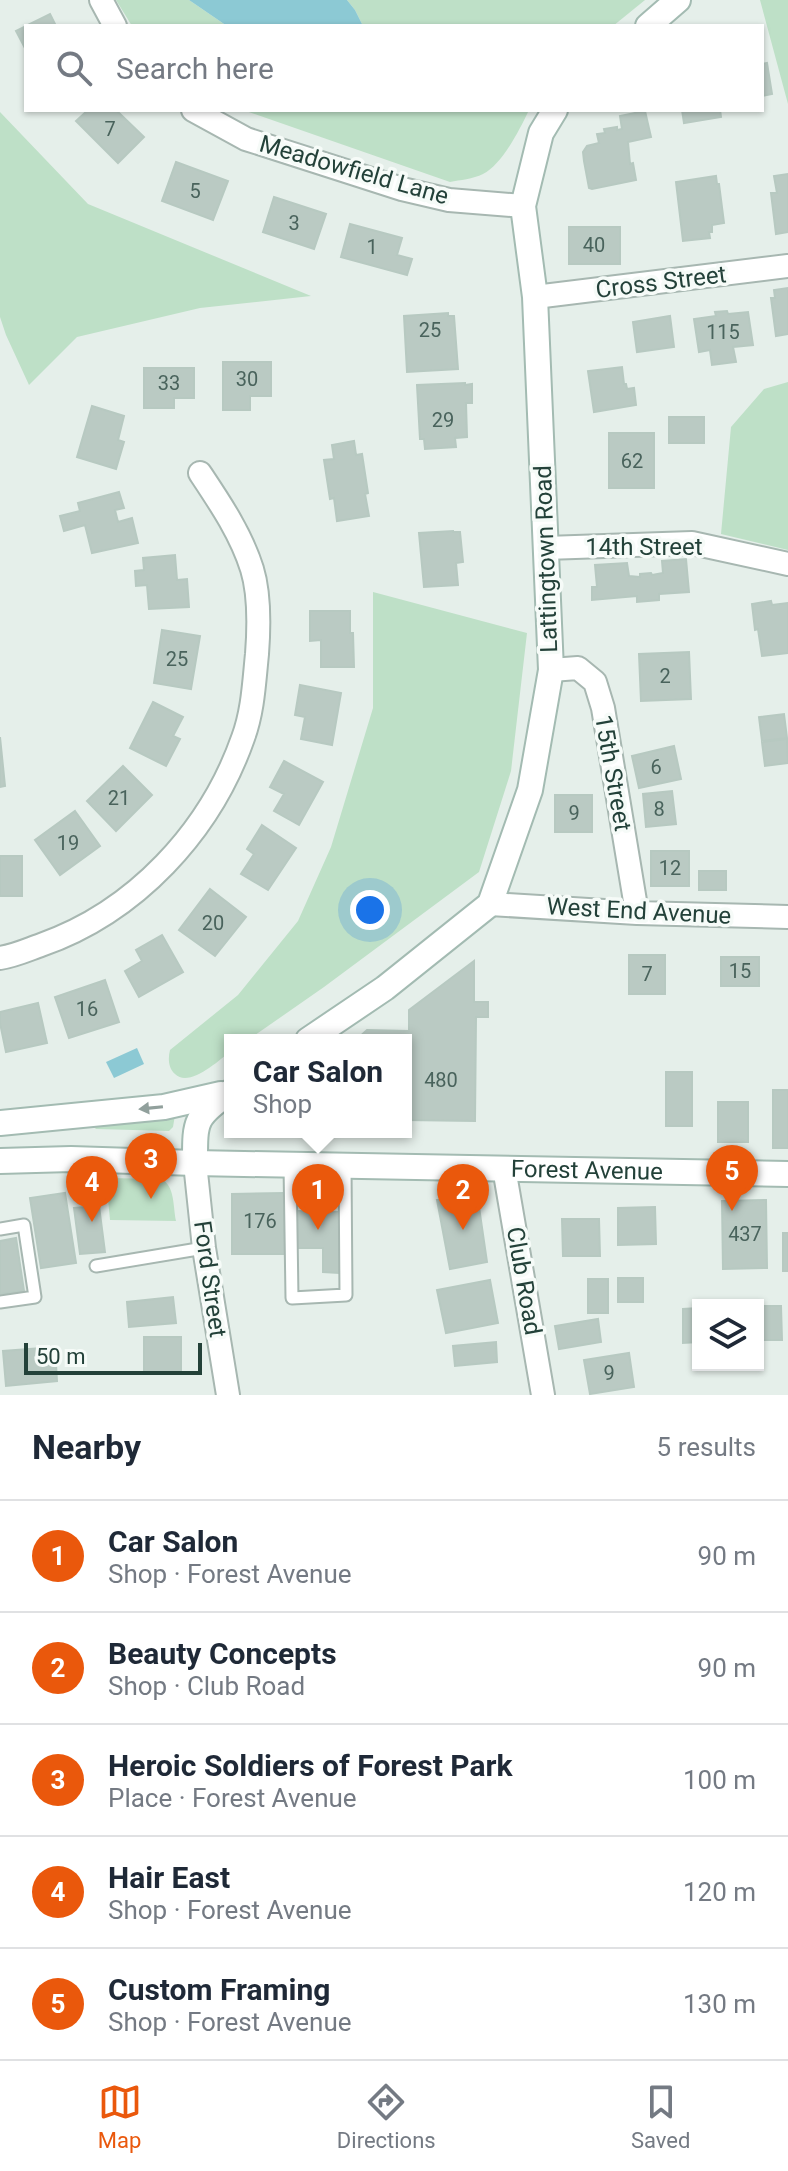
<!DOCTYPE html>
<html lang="en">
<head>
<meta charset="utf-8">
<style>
	:root { --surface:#fff; --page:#f2f2f3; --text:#1f2937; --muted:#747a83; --line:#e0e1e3; --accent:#ea580c }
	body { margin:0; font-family:Roboto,sans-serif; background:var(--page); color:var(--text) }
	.controls { position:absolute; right:24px; bottom:24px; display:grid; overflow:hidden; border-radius:0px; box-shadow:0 2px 6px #0004 }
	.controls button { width:72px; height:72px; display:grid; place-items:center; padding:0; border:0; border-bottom:2px solid var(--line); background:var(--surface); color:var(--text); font:40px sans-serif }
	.scale { position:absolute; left:24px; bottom:20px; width:178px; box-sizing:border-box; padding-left:8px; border:4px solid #234139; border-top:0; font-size:22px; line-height:28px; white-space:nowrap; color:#234139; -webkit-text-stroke:6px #f6fbf8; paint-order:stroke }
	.you { position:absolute; left:370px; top:910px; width:28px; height:28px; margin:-20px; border:6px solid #fff; border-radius:50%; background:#1a73e8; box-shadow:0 0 0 12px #1a73e833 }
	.badge { display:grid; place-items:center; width:52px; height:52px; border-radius:50%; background:var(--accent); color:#fff; font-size:26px; font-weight:700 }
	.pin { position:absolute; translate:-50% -66px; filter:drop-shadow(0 2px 4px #0008) }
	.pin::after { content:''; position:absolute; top:42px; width:28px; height:24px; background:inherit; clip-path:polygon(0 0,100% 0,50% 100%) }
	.popup { position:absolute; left:224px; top:1034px; width:188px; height:104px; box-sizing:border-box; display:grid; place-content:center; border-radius:0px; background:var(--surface); filter:drop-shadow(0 2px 6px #0005); font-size:26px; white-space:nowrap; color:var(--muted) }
	.popup b { font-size:30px; color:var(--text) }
	.popup::after { content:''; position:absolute; left:50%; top:100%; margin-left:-16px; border:16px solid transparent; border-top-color:var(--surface) }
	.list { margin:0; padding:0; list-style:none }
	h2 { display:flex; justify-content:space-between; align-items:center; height:104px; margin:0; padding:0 32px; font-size:34px }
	h2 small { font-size:26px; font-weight:400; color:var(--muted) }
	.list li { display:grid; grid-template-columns:52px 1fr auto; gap:24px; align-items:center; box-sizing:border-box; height:112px; padding:0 32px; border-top:2px solid var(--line) }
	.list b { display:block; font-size:30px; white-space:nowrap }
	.list p { margin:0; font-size:26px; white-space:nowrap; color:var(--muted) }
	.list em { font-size:26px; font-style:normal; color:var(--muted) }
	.icon { flex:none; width:44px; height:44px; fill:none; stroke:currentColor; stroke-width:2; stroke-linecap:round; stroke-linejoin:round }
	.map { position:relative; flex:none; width:788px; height:1395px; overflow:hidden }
	.search { position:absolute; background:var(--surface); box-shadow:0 2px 6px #0004; left:24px; right:24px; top:24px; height:88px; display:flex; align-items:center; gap:20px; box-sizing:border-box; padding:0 28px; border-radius:0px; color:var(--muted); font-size:30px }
	.sheet { height:664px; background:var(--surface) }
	nav { display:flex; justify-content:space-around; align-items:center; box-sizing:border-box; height:112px; border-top:2px solid var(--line); background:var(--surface); font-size:22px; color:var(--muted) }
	nav a { display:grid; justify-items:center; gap:4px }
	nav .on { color:var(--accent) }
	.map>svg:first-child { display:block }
</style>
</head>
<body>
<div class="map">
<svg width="788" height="1395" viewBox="0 0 788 1395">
	<rect width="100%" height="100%" fill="#e5efea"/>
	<path fill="#bee0c7" d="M116 0H189L227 26H132Z
		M347 0H645L613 26H363L355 10Z
		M760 0H788V104Z
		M243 110H529C520 129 502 165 483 174 473 179 460 180 450 182Z
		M0 112 88 204 311 296 200 308 77 337 29 385 6 335 0 317Z
		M788 382V550L721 534 731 427 764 389Z
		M373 592 527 633 511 771 479 872 324 987 248 1040H230V1052C218 1061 189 1088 175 1074 168 1068 168 1058 170 1050L238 995 298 921 331 847 373 708Z
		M175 1115 173 1127 169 1131 96 1129 94 1127 96 1125Z
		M106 1178 161 1179C175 1185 173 1207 176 1221L110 1220Z"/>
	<path fill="#8cc9d4" d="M189 0H347L355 10 363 26H227Z
		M137 1048 144 1064 114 1078 106 1062Z"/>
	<path fill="#bacac3" stroke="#b7c9c1" stroke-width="2" d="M50 14 56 26H26Z
		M26 26V50L16 31Z
		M767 63 772 94 762 96V64Z
		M88 110H116L144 137 118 163 76 121Z
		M682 110H720L721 117 684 123Z
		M645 111 651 137 628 142 630 164 633 163 636 180 592 189 589 188 584 161 583 152 587 146 599 143 597 134 605 133 604 129 617 127V130L622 129 620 116Z
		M176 162 228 181 213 220 162 201Z
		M788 174V232L776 234 771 193H777L774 176Z
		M716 176 717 184H719L724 223 712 225V232H709L710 238 683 241 676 182Z
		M274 197 326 214 314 249 263 232Z
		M350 224 402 238 397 255 412 259 407 275 341 257Z
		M569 227H620V264H569Z
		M788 288V334L776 336 771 298H775L774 290Z
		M727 311 728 314 748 312 753 345 733 347 736 362 712 365 710 350 699 352 694 319 716 316 715 312Z
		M448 313V316H454L458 369 407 372 404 316Z
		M670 316 674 347 637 352 633 322Z
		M223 362H271V396H250V410H223Z
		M622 367 624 384H626L627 389 634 388 636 405 594 412 588 371Z
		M144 368H194V398H174V408H144Z
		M465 383V385L472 384V403H466L467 437 455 438 456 447 425 449 424 439H420L417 385Z
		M92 406 124 416 118 440 124 442 116 469 77 457Z
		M669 417H704V443H669Z
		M609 433H654V488H609Z
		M354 441 356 455 362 454 368 493 365 494 369 516 337 521 334 498 330 499 324 460 334 459 332 445Z
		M119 492 124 508 115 510 118 522 132 518 138 543 92 553 85 525 64 531 60 516 80 511 78 503Z
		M453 531V532H460L463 562 456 563 458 585 424 587 419 533Z
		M175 555 177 580 187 579 189 607 149 609 147 585 136 586 135 571 144 570 143 558Z
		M686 559 689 592 659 594V600L637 602V596L592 600V587H597L595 565 627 563 629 576 640 577V574L651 573 652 575 663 573 662 561Z
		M771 601 772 605 788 603V653L762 656 758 629 755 630 752 604Z
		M310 611H350V633H353L354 667H321V640L310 641Z
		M162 630 200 636 191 689 154 683Z
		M689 652 691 699 641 701 639 654Z
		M300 685 341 693 332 745 301 739 305 717 295 715Z
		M153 702 183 717 173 736 180 739 166 766 130 748Z
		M784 714 787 738 762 741 759 717Z
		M0 737 5 786 0 787Z
		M787 739 788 763 765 766 762 742Z
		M674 746 681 779 639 788 632 756Z
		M284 761 323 782 299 825 274 811 284 794 270 787Z
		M123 766 152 795 116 831 87 801Z
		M672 791 676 824 646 827 643 794Z
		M555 795H592V832H555Z
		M75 811 100 846 60 875 35 840Z
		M262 825 296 848 268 890 241 874 254 854 247 849Z
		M651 851H689V886H651Z
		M0 856H22V896H0Z
		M699 871H726V890H699Z
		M210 889 246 917 215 956 179 930Z
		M162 935 183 972 139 997 125 971 142 961 136 950Z
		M629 955H665V994H629Z
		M721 957H759V986H721Z
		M474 961V1002H488V1017H476L475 1121 406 1120V1040H356L367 1030 409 1031V1010Z
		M105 980 119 1022 69 1038 55 997Z
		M38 1003 47 1043 6 1052 0 1023V1012Z
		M666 1072H692V1126H666Z
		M773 1090H788V1148H773Z
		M718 1102H748V1142H718Z
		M65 1193 76 1263 41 1268 30 1198Z
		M284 1193 285 1254H232V1194Z
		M437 1200H478L487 1262 450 1269Z
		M766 1200 767 1268 723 1269 722 1201Z
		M99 1206 105 1252 80 1254 74 1208Z
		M655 1207 656 1244 618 1245V1208Z
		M297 1211 340 1212 339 1273 323 1272V1248H296Z
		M562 1219H599L600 1256H563Z
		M783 1233H788V1271H783Z
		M16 1238 24 1291 0 1294V1241Z
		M618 1278H643V1302H618Z
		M588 1279H608V1313H588Z
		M490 1280 498 1323 446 1333 437 1290Z
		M173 1297 176 1323 129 1327 127 1302Z
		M758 1306H781L782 1340H758Z
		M698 1308V1342L683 1343V1309Z
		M598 1319 601 1342 559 1349 555 1326Z
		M144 1337H181V1374H144Z
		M496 1342 497 1362 455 1366 453 1346Z
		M55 1347 57 1381 6 1386 3 1351Z
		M629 1353 634 1387 590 1394 584 1360Z"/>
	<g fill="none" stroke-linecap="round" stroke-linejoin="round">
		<g stroke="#a7b7b1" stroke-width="15">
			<path id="service" d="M290 1165 292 1298 346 1295 345 1166
				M0 1229 24 1225 35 1297 0 1302
				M96 1266 204 1248"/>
		</g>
		<g stroke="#a7b7b1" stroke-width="26">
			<path id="minor" d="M101 0 115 26
				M193 110 246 139 402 189 449 200 523 206
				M535 297 788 266
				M546 548 692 543 788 564
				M551 670 578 668 595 682 603 708 637 913
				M490 904 637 913 788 917
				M0 958C14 956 27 950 41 945 135 912 210 832 243 738 253 711 254 683 257 654 259 628 260 595 252 569 241 534 220 503 200 473
				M195 1163 204 1248 228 1395
				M504 1168 543 1395"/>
		</g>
		<g stroke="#a3bbb2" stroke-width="28">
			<g id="secondary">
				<path d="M648 26 678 0"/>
				<path d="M308 1040 385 988 490 904 530 790 551 670 535 297 523 206 541 133 555 110"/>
				<path d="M0 1123 164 1107 221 1094"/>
				<path d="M0 1161 71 1159 195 1163C195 1121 194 1117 230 1092"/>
				<path id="s1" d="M195 1163 788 1174"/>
			</g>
		</g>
		<use href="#service" stroke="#fff" stroke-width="11"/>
		<use href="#minor" stroke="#fff" stroke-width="22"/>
		<use href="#secondary" stroke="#fff" stroke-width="24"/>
	</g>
	<defs><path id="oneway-solid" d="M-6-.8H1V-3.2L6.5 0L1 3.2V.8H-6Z" transform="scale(2)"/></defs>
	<use fill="#91a09c" href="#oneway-solid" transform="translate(151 1108) rotate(174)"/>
	<g text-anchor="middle" stroke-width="7" stroke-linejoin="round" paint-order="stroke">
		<g font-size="20" fill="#49635c">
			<text x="110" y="136">7</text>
			<text x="195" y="198">5</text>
			<text x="294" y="230">3</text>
			<text x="594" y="252">40</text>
			<text x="372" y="254">1</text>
			<text x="430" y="337">25</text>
			<text x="723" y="339">115</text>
			<text x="247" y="386">30</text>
			<text x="169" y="390">33</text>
			<text x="443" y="427">29</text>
			<text x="632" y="468">62</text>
			<text x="177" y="666">25</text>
			<text x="665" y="683">2</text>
			<text x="656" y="774">6</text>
			<text x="119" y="805">21</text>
			<text x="659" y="816">8</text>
			<text x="574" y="820">9</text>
			<text x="68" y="850">19</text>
			<text x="670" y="875">12</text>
			<text x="213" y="930">20</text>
			<text x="740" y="978">15</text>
			<text x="647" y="981">7</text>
			<text x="87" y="1016">16</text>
			<text x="441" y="1087">480</text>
			<text x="260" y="1228">176</text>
			<text x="745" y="1241">437</text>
			<text x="609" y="1380">9</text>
		</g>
		<g font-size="24" fill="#234139" stroke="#f6fbf8">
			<text transform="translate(354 170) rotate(16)" y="8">Meadowfield Lane</text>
			<text transform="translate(661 282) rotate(-7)" y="8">Cross Street</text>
			<text x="644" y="555">14th Street</text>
			<text transform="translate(546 559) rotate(-92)" y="8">Lattingtown Road</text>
			<text transform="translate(613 773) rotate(80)" y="8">15th Street</text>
			<text transform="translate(639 911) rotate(3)" y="8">West End Avenue</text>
			<text dy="8" stroke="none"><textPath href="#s1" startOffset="392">Forest Avenue</textPath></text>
			<text transform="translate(210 1279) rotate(82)" y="8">Ford Street</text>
			<text transform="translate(524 1281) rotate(80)" y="8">Club Road</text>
		</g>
	</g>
</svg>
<div class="controls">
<button><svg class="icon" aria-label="layers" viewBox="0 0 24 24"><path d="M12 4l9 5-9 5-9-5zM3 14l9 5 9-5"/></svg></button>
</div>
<div class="scale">50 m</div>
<div class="you"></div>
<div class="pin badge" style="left:318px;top:1230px">1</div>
<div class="popup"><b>Car Salon</b>Shop</div>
<div class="pin badge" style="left:463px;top:1230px">2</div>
<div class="pin badge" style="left:151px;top:1199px">3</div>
<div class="pin badge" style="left:92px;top:1222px">4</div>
<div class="pin badge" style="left:732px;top:1211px">5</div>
<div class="search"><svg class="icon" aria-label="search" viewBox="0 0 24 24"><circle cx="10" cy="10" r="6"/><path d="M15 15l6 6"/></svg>Search here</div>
</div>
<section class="sheet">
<h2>Nearby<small>5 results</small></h2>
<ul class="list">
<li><span class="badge">1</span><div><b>Car Salon</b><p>Shop · Forest Avenue</p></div><em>90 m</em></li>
<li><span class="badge">2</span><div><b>Beauty Concepts</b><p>Shop · Club Road</p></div><em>90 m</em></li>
<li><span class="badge">3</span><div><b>Heroic Soldiers of Forest Park</b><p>Place · Forest Avenue</p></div><em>100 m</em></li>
<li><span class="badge">4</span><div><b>Hair East</b><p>Shop · Forest Avenue</p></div><em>120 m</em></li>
<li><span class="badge">5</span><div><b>Custom Framing</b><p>Shop · Forest Avenue</p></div><em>130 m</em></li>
</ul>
</section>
<nav>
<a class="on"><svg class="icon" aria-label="map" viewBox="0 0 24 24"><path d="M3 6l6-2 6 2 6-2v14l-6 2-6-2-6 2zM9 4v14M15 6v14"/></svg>Map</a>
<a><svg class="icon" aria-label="directions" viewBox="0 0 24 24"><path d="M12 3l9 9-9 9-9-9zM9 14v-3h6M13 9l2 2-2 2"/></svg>Directions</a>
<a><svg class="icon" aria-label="saved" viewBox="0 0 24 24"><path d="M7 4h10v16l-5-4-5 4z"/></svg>Saved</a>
</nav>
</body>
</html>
